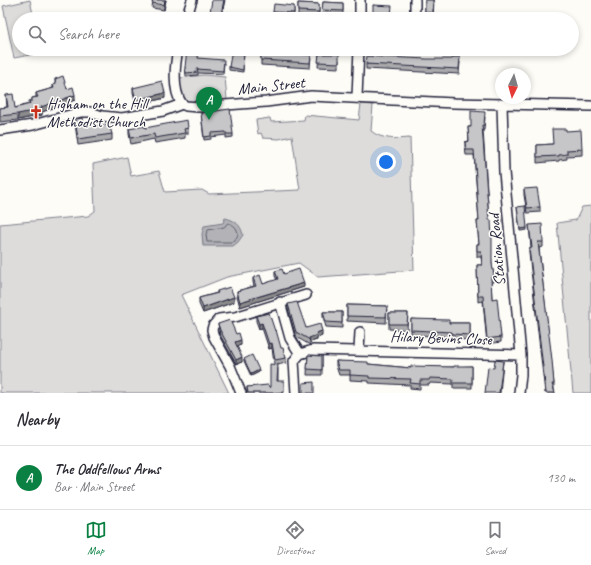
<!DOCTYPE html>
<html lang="en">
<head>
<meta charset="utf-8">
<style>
	:root { --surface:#fff; --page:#f7f7f7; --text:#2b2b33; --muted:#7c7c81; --line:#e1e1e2; --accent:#0b8043 }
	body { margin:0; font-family:Caveat,sans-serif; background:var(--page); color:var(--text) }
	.compass { position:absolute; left:495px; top:68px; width:36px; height:36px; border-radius:50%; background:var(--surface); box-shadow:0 2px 6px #0003; rotate:185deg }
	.you { position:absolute; left:386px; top:162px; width:14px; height:14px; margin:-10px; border:3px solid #fff; border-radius:50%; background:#1a73e8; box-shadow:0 0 0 6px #1a73e833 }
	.badge { display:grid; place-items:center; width:26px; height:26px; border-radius:50%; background:var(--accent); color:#fff; font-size:13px; font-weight:700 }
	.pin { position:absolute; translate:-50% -33px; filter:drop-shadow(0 1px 2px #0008) }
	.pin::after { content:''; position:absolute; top:21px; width:14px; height:12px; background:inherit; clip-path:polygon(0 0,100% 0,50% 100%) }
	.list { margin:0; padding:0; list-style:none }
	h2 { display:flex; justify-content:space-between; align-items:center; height:52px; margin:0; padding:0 16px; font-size:17px }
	h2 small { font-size:13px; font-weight:400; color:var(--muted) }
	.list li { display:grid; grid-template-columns:26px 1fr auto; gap:12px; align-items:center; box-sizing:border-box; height:64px; padding:0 16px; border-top:1px solid var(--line) }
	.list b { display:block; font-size:15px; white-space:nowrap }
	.list p { margin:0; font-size:13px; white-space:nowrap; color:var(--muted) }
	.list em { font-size:13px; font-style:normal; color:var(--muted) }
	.icon { flex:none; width:22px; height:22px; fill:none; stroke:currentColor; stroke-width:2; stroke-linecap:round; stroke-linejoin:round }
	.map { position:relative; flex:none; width:591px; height:393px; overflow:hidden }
	.search { position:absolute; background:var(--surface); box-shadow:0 2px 6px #0003; left:12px; right:12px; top:12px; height:44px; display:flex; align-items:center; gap:10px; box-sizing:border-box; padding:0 14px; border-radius:22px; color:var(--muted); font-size:15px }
	.sheet { height:116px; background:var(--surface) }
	nav { display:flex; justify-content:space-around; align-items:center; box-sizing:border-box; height:56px; border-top:1px solid var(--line); background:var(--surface); font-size:11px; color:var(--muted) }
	nav a { display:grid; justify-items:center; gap:2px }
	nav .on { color:var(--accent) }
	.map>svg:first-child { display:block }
</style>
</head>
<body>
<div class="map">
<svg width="591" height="393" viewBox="0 0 591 393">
	<rect width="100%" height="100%" fill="#fdfcf7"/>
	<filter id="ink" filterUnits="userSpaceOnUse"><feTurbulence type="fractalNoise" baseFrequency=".025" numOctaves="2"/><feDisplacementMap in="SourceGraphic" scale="8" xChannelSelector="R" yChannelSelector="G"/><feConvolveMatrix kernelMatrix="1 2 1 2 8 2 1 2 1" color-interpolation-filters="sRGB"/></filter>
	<g filter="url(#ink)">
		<path fill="#dddcdb" stroke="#807f8b" d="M30 0 34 19H19V49H40L41 53 14 58 3 6Z
			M204 75 225 77 227 100 208 102 185 101 183 98 179 78Z
			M361 104 373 105 371 131C382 140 397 139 410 138L414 270 318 277 299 263 227 277 181 295 229 393H0V224L88 216 95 211 93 164 127 157 131 176 159 171 165 192 202 190 209 194 300 190 292 136 279 139 263 138 261 133 258 134 256 120 270 118 271 122 304 120 305 115 359 120Z
			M591 206V393H573L557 223 576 220 582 207Z"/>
		<path fill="#b2b2b7" stroke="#787885" d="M225 218C235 220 241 225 243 235L238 242 233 246H203L202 234 204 226 223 223Z"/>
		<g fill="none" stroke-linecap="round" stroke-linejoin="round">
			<path stroke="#5c5c6d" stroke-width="1" d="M228 223C234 224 238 229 238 235L235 240 232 242H207L206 234 208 230 224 227Z"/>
			<g stroke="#22223b" stroke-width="12">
				<path id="minor" d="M415 9V0
					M186 19 192 0
					M360 19V0
					M178 49C175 65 172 90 182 104
					M357 97 359 49
					M502 104 504 172 521 355V375L519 393
					M0 130 33 125 81 112H90L102 116 122 118 163 111 182 104 186 106 198 107 266 102 311 96 454 103 591 106
					M280 302 290 338 300 354
					M359 350 360 332
					M241 393 230 366 214 337 212 330 213 326 219 319 235 317 306 295
					M296 393 294 361 300 354 313 350 521 355"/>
			</g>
			<use href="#minor" stroke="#fdfcf7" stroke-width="9"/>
		</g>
		<path fill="#aaaaac" stroke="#22223b" d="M153 0H166L164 10 152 8Z
			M425 0H434L433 18 425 17Z
			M323 2 343 3V16L322 15Z
			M298 3 319 4V17L298 16Z
			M373 5 392 11 391 19 382 18Z
			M294 6V19L273 17V12Z
			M244 49 243 72 229 70V67Z
			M261 52 311 55 310 68 261 65Z
			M319 54 339 60V68L318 67Z
			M198 58 224 63 223 74 198 73V75L186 76 185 67Z
			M460 62 459 74 366 69V64Z
			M55 79 67 89 75 100 42 112V115L18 120 0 122V108L7 107 6 95 15 108 29 104V101H32V98L36 97V93L53 88V85H55Z
			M133 88 165 98 136 105 133 93Z
			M201 113 233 134V137L226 138V135L211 137V139L204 140Z
			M485 117 484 130H483L492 265 494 276V282H491L492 299 501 337V342L487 344 483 301 478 302 477 265H482L481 257H477V244H479L477 221H479L474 155H466L465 147V142L469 141 468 127H471Z
			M75 119 83 126H93L112 134V140L78 145 75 124Z
			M145 128H188V134H185V138L155 143 154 139 131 144 129 134V129Z
			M566 131 582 149V155L567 156V159L559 160V161L537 163V145L553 144Z
			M524 189 540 207V212L527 213 524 195Z
			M517 207 527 228V230L520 231Z
			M529 225 543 242V247L539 248 554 384V389L555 393H545L529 253V248H531Z
			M275 271 284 274 304 287 240 307 237 296V291L254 286 253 282V278L263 284 277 280 275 276Z
			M217 291 234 302 203 313 199 304V298L217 293Z
			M288 304 306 328 322 336 317 337V340L310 342V345L296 337 288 309Z
			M347 305 387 306 386 323 347 321Z
			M323 312H342V328L326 327 323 317Z
			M389 313H408L407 330 389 329Z
			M256 316 281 348 286 358V363L277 365 278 369V381L284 393H247V387L270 388 274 364 272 348 269 349 262 328 259 329 256 321Z
			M411 319 449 323H470V340L452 339V337L411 335Z
			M218 324 236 334 241 345 237 346 242 362 236 364 220 335Z
			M308 355 322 356V375H307Z
			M244 359 259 372 251 376 244 361Z
			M336 361 411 368 454 367 472 366V388H453V384L430 383 429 385H420V389L410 388V385L369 383V381L350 380V375H339L336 366Z"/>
		<path fill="#8b8b8c" stroke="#22223b" d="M165 0H166L164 10V5Z
			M224 0H225L221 19H220Z
			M165 93V98L136 105V100Z
			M75 95V100L42 112V115L18 120V114Z
			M304 283V287L240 307V302Z
			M234 297V302L203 313V308Z
			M262 323V328L259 329V324Z
			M322 331V336L317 337V340L310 342 309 338 316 333Z
			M241 340V345L235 347V342Z
			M272 343V348L269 349V344Z
			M242 357V362L236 364V360Z
			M503 361 500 393H499Z
			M259 370V372L251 376V374Z"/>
		<path fill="#c6c6c8" stroke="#22223b" d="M153 0H165L164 5 152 3Z
			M212 0H224L220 19H209Z
			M425 0H433V13L425 12Z
			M323 2 343 3V11L322 10Z
			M298 3 319 4V12L298 11Z
			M274 4 294 6V13L273 12Z
			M373 5 392 6 391 14H382L381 19H373Z
			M396 13 417 15V19H396Z
			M187 49H199L198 58 224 60 223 71 197 69 198 72 186 73 185 67Z
			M232 49H244L243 70 229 67Z
			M261 52 311 55 310 63 261 60Z
			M319 54H339V63L318 62Z
			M367 56 427 59H452L453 57H460L459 69 366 64Z
			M63 76 67 89 73 87 75 95 41 107 42 109 18 114 0 116V108L8 107 6 95 13 94 15 108 30 104 29 101H32V98L38 97 36 93 54 88 53 85 56 84 55 79Z
			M162 81 165 93 136 100 133 88Z
			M230 109 233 134H226V132L211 133V136L204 137 201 113Z
			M471 111 485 112 484 125H482L489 220H491L492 240V264L494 276 491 277 492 299 497 298 501 337 487 339 483 296H478L477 265H482L481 251H477V244H479L477 221H479L474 150H466L465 142 469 141 468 127H471Z
			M82 118 83 126 93 124V126L109 124 112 134 78 139 75 119Z
			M187 120 188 128 184 129 185 133 155 138 154 134 131 138 129 129 145 126V128Z
			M552 129H566V131L581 130 582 149 567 150V154L559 155V156L537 157V145L553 144Z
			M537 188 540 207 527 208 524 189Z
			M525 206 527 228 520 229 517 207Z
			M542 224 543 242H538L552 360 554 384H552L555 393H546L529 248H532L529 225Z
			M282 269 284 274 299 269 304 283 240 302 237 291 256 286 253 278 260 275 263 284 278 279 275 271Z
			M230 287 234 297 203 308 199 298 218 293 217 291Z
			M297 302 306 328 320 324 322 331 316 333 317 335 309 338 310 340 296 332 288 304Z
			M347 305 387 306 386 317 347 316Z
			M323 312H342V323L326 322Z
			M269 313 275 331 276 330 281 348H283L286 358 275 360 272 343 269 344 262 323 259 324 256 316Z
			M389 313H408L407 324H389Z
			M411 319 449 320V323H470V335L452 334V332L411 330Z
			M230 320 236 334 239 333 241 340 235 342 242 357 236 360 220 330 218 324Z
			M252 355 259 370 251 374 244 359Z
			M308 355 322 356V370L307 369Z
			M495 360 503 361 499 393H485L488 367 494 368Z
			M336 361 368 362V364L411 368V366L454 367V366H472V383H453V379L430 378 429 380H420V384L410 383 411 379 369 378V376L350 375V370H339Z
			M270 364 278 365 277 381H284V392L272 393H248L247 387 268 385 270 388Z
			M314 382V393H303V383Z"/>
	</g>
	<defs>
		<g id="church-bare" transform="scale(1.08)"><path d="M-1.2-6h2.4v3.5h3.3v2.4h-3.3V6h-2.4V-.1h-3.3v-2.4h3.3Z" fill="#c8321e" stroke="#fdfcf7" stroke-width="2.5" paint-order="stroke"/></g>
	</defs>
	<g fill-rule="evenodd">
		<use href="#church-bare" x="36" y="112"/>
	</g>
	<g text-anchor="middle" stroke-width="3" stroke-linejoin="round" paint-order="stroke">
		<g font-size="16" fill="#22223b" stroke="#fdfcf7">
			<text transform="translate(271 85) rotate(-6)" y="6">Main Street</text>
			<text transform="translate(496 250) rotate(-95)" y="6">Station Road</text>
			<text transform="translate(441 337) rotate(2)" y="6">Hilary Bevins Close</text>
		</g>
		<g font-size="16" fill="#22223b" stroke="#fdfcf7" text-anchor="start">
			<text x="47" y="109">Higham on the Hill<tspan x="47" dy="18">Methodist Church</tspan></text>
		</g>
	</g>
</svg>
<svg class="compass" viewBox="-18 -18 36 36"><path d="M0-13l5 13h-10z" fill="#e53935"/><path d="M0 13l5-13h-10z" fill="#7c7c81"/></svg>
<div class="you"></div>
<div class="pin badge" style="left:209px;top:120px">A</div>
<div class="search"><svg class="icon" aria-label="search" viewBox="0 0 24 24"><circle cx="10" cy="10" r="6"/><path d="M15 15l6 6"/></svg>Search here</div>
</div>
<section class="sheet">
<h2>Nearby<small></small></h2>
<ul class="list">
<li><span class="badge">A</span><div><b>The Oddfellows Arms</b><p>Bar · Main Street</p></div><em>130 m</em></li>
</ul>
</section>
<nav>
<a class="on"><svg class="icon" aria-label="map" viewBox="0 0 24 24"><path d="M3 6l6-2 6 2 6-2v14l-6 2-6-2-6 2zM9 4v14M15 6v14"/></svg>Map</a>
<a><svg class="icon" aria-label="directions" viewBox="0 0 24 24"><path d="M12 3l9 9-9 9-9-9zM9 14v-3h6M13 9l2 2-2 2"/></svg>Directions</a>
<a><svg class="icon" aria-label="saved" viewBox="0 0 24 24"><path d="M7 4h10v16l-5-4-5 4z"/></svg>Saved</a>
</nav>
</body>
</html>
